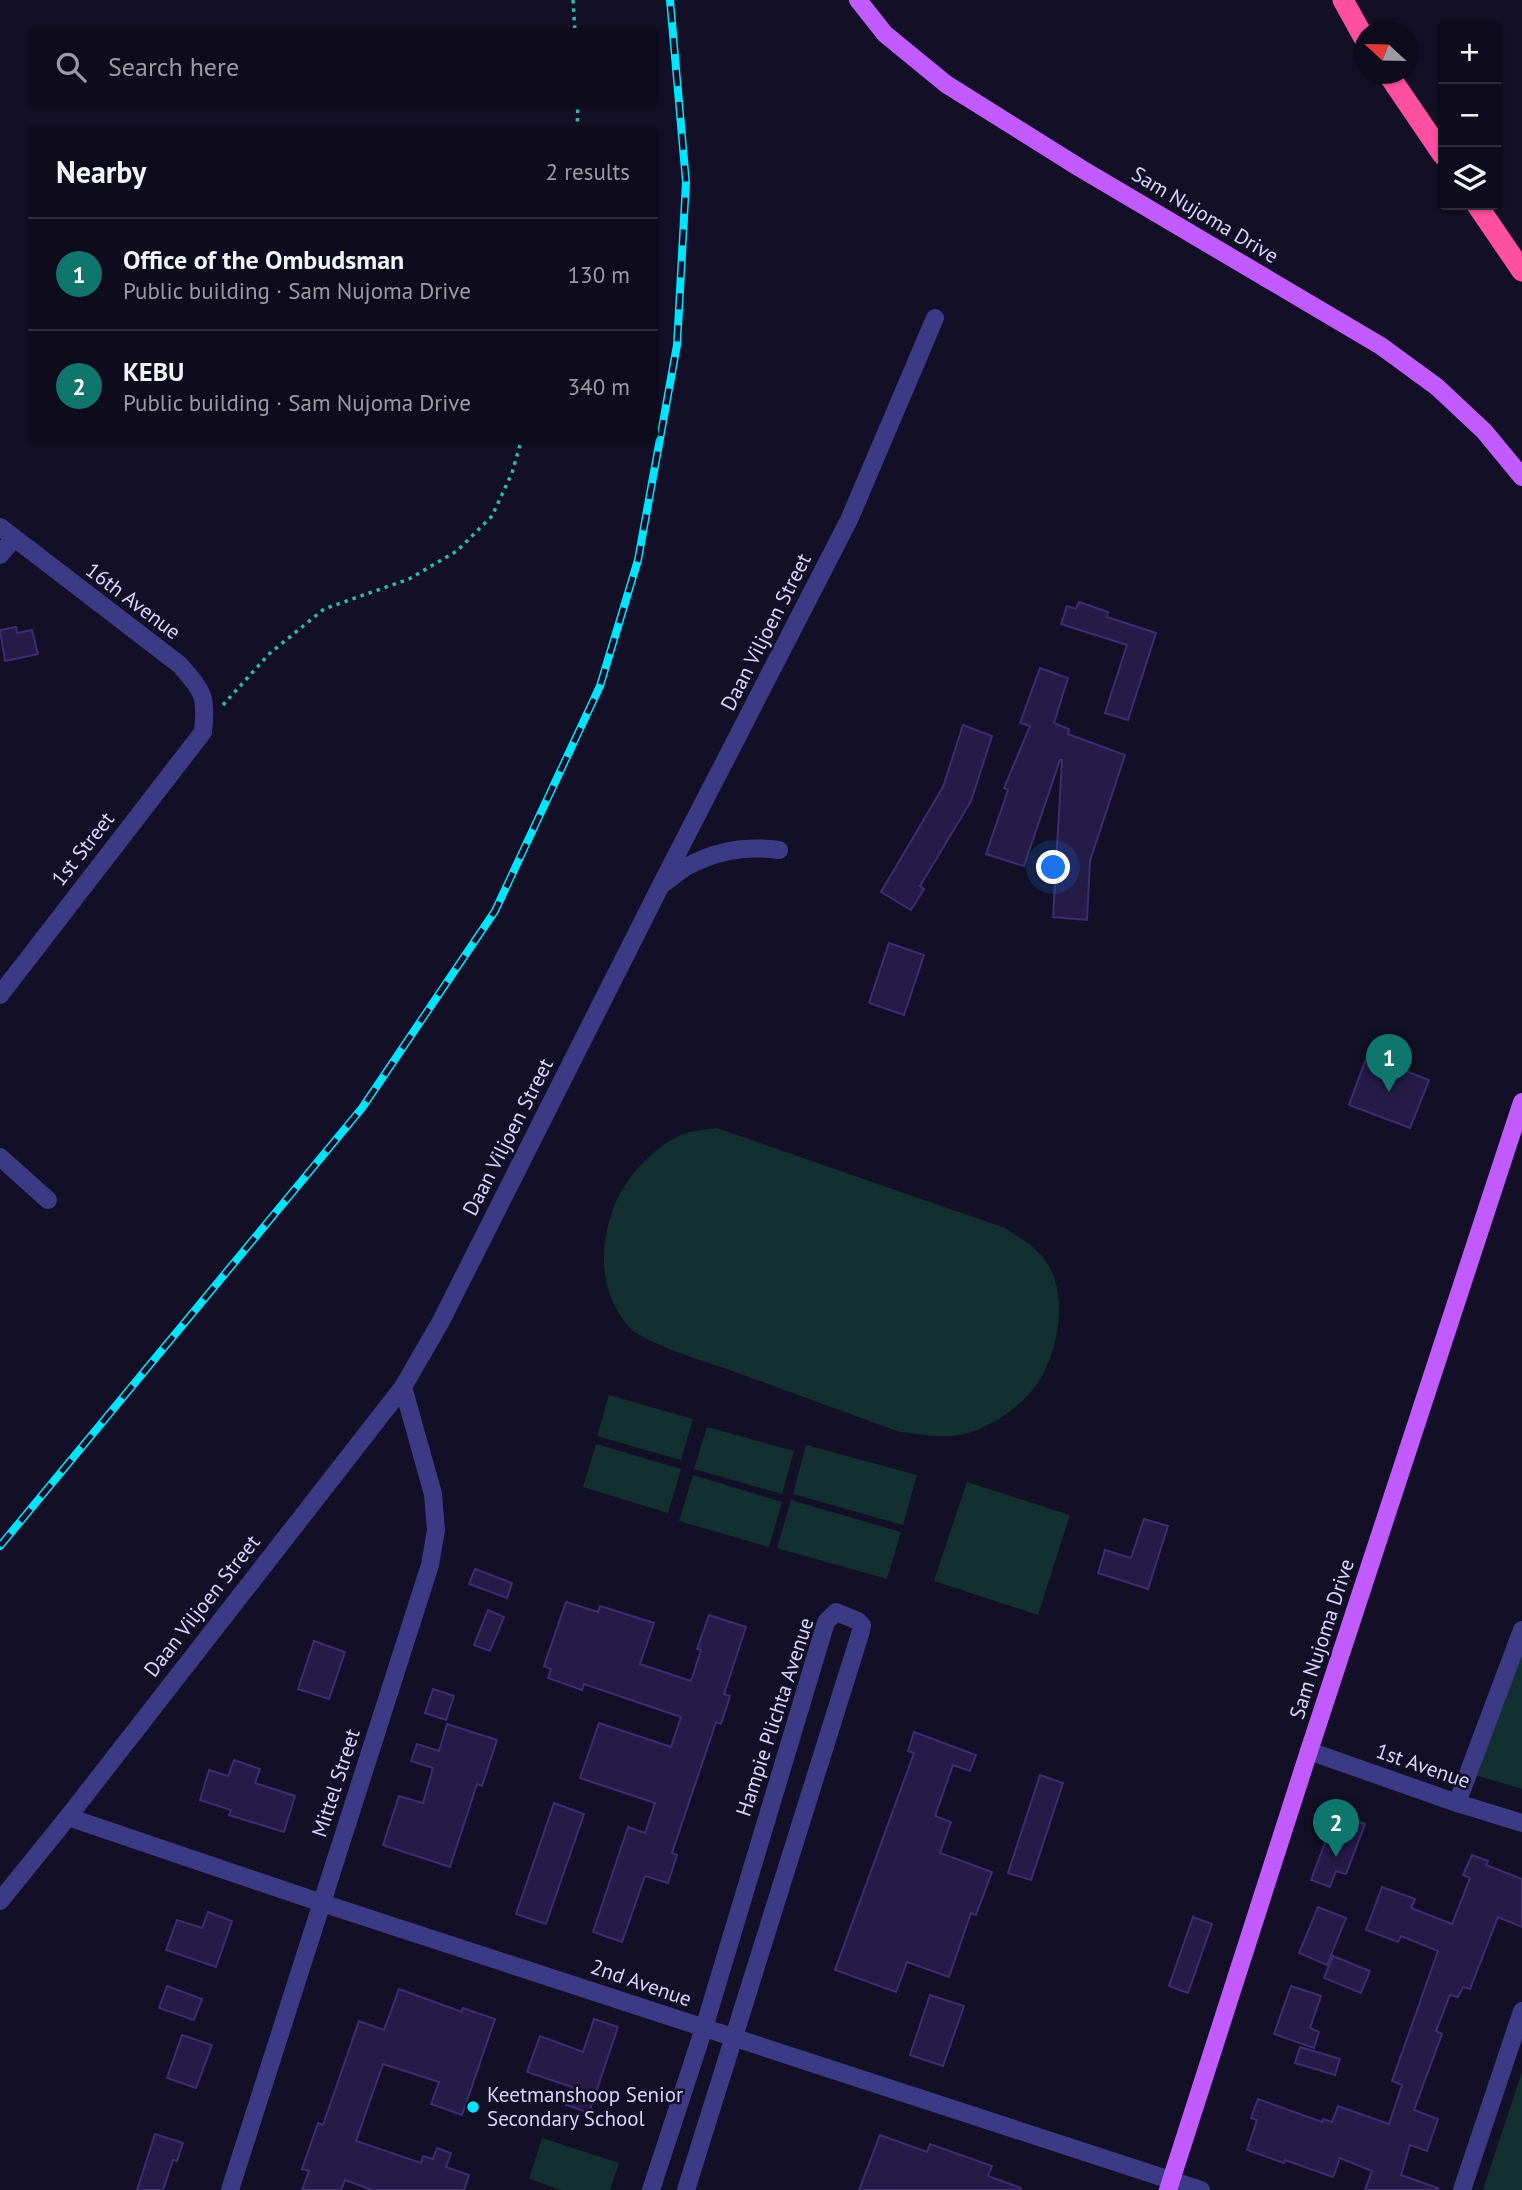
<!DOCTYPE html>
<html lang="en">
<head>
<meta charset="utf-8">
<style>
	:root { --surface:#0e0b1c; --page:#1c1929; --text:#f1f3f6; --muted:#9b9ba3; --line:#2e2b3b; --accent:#0f766e }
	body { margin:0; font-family:"PT Sans",sans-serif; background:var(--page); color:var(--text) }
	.controls { position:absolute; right:21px; top:21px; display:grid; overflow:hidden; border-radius:7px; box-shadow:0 2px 5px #0004 }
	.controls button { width:63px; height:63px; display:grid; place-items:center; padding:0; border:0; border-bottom:2px solid var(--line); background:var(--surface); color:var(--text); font:35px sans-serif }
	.compass { position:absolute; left:1354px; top:21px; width:63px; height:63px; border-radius:50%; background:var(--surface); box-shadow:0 2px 5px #0004; rotate:292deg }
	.you { position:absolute; left:1054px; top:868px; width:24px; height:24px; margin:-18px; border:5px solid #fff; border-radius:50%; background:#1a73e8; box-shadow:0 0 0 10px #1a73e833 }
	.badge { display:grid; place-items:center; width:46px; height:46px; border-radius:50%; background:var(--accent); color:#fff; font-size:23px; font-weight:700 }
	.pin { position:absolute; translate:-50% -58px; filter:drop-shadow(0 2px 4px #0008) }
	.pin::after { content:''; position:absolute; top:37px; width:24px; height:21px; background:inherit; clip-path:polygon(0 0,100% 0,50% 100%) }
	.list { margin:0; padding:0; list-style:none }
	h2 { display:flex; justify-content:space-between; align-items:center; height:91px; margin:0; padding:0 28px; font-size:30px }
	h2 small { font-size:23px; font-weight:400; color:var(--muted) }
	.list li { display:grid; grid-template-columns:46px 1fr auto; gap:21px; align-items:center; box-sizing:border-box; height:112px; padding:0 28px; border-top:2px solid var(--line) }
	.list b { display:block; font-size:26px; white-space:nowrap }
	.list p { margin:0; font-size:23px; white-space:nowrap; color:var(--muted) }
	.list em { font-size:23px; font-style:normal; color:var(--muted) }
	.icon { flex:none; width:38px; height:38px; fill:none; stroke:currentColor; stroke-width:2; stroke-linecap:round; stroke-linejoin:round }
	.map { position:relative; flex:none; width:1522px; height:2190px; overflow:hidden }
	.search { position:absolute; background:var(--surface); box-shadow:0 2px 5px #0004; left:28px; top:28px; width:630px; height:77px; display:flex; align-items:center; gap:18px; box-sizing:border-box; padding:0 24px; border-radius:7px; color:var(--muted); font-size:26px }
	.panel { position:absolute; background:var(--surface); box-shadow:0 2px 5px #0004; left:28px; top:126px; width:630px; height:315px; border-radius:7px }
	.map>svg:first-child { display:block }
</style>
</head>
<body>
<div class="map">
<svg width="1522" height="2190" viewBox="0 0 1522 2190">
	<rect width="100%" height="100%" fill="#130f26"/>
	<path fill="#12302f" d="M717 1128 1005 1228C1022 1239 1038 1248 1049 1266 1069 1301 1057 1362 1031 1392 1014 1411 988 1428 964 1434 943 1439 920 1434 900 1432 841 1411 782 1389 724 1368 702 1361 639 1341 627 1325 598 1289 599 1244 615 1204 626 1176 661 1139 690 1132 699 1130 708 1129 717 1128Z
		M609 1395 693 1419 681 1460 597 1436Z
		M707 1427 794 1451 782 1494 694 1469Z
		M596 1444 681 1469 668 1513 583 1487Z
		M806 1445 917 1475 903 1525 793 1494Z
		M693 1475 782 1502 769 1547 679 1521Z
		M967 1482 1070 1515 1038 1615 934 1581Z
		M791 1500 901 1532 887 1579 777 1548Z
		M1522 1653V1789L1475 1775Z
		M1522 2072V2190H1483Z
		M542 2138 619 2163 610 2190H561L529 2179Z"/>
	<path fill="#241b47" stroke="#3b2d73" stroke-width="2" d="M1079 602 1108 612 1107 617 1156 633 1128 720 1105 713 1127 645 1061 624 1067 606 1076 609Z
		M16 627 17 633 32 630 38 654 5 661 0 630Z
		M1040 668 1068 678 1054 723 1069 729 1068 734 1125 755 1090 861 1087 920 1053 917 1062 760H1060L1024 866 986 854 1008 790 1004 788 1030 726 1020 723Z
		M963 725 992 736 971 801 920 886 924 889 911 910 881 892 943 787Z
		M889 943 924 955 904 1015 869 1003Z
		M1367 1056 1429 1080 1410 1128 1349 1105Z
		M1144 1519 1168 1526 1148 1589 1098 1573 1105 1550 1131 1558Z
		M475 1569 512 1583 507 1598 469 1584Z
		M566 1602 598 1612 600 1606 654 1623 640 1664 691 1681 701 1650 697 1649 709 1615 746 1627 724 1694 730 1696 721 1724 716 1722 672 1853 677 1855 668 1883 645 1876 622 1942 593 1932 628 1827 645 1833 655 1803 580 1778 599 1723 671 1747 681 1717 584 1684 582 1690 548 1678 551 1669 544 1666Z
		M488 1610 504 1617 490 1651 474 1645Z
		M314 1641 345 1652 329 1699 298 1689Z
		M433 1689 454 1696 446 1720 425 1713Z
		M447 1724 497 1740 482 1786 477 1784 450 1867 383 1845 399 1796 423 1803 433 1768 411 1761 417 1744 439 1751Z
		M914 1732 976 1755 970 1771 953 1765 935 1816 951 1822 940 1853 992 1872 976 1915 971 1913 949 1977 907 1962 896 1992 835 1970 914 1753 908 1751Z
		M234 1760 260 1769 255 1783 295 1796 284 1832 229 1815 231 1810 200 1800 209 1770 228 1776Z
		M1040 1775 1063 1783 1031 1880 1008 1873Z
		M554 1803 584 1814 546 1924 516 1914Z
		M1342 1815 1365 1824 1346 1874 1336 1871 1330 1887 1311 1880 1326 1840 1331 1842Z
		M1472 1855 1488 1861 1486 1865 1522 1879V1927L1498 1917 1470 1989 1463 1987 1458 1997 1450 1995 1436 2031 1442 2034 1414 2110 1438 2119 1427 2151 1410 2145 1401 2175 1438 2188 1437 2190H1365L1372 2171 1340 2158 1333 2177 1285 2160 1284 2163 1247 2150 1257 2120 1251 2118 1258 2099 1322 2122 1323 2119 1332 2122 1338 2106 1389 2124 1402 2085 1392 2081 1438 1951 1401 1936 1398 1942 1366 1930 1382 1887 1415 1899 1411 1908 1452 1924 1470 1878 1463 1875Z
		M1318 1907 1346 1918 1327 1965 1299 1953Z
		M208 1912 232 1921 216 1967 166 1950 177 1920 202 1928Z
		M1193 1917 1212 1924 1188 1993 1169 1986Z
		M1333 1956 1370 1971 1361 1993 1324 1978Z
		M167 1986 202 1999 194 2020 159 2008Z
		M1291 1986 1321 1996 1310 2028 1319 2032 1314 2048 1274 2034Z
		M399 1989 462 2012 463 2008 495 2019 462 2115 431 2104 439 2082 383 2064 356 2141 421 2163 423 2156 433 2159 437 2148 451 2153 446 2167 469 2175 464 2190H372L345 2180 341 2190H302L309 2171 302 2169 318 2123 323 2125 359 2021 384 2030Z
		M930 1995 964 2006 943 2066 910 2055Z
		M594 2019 618 2027 589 2113 566 2105 572 2087 527 2072 540 2036 583 2052Z
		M182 2035 212 2045 196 2088 167 2078Z
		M1300 2047 1340 2059 1335 2075 1295 2063Z
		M155 2134 183 2143 177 2161 173 2160 163 2190H137Z
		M880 2135 927 2152 930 2144 992 2166 988 2176 1021 2188 1020 2190H859Z"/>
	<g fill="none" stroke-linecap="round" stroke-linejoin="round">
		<path stroke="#2fb8b0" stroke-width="3.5" stroke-dasharray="3.5 5" stroke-linecap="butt" d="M573 0 575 32
			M577 130 578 102
			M223 705 269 654 324 609 409 579 457 551 492 516 512 473 522 438"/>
		<path stroke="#3d3a85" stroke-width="18" d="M0 527 180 665C203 692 207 695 203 732L0 995
			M0 555 14 538
			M664 883C673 877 682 868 692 864 719 850 750 846 779 850
			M0 1157 48 1200
			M1309 1751 1457 1803 1522 1823
			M1457 1803 1522 1630
			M68 1817 322 1903 1201 2190
			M0 1901 68 1817 403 1387 440 1323 661 885 849 520 935 318
			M230 2190 430 1565 436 1530 433 1494 403 1387
			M651 2190 704 2028 826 1622 836 1612 858 1621 862 1625 861 1631C802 1817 746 2004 686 2190
			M1462 2190 1522 2011"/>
		<path stroke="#c25bff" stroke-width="18" d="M858 0 885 34 946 84 1080 168 1381 346 1437 387 1484 431 1522 477
			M1168 2190 1309 1751 1522 1102"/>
		<path stroke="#ff4fa3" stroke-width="21" d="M1343 0 1364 38
			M1388 74 1443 155
			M1477 205 1522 271"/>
		<g stroke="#00e5ff" stroke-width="8">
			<path id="rail" d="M0 1546 362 1108 495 911 600 686 638 560 677 345 686 182 670 0"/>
		</g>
		<use href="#rail" stroke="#130f26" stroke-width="5" stroke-dasharray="16" stroke-linecap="butt"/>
	</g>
	<circle fill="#00e5ff" stroke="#130f26" stroke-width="2.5" cx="473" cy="2107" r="7"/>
	<g text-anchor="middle" stroke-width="5" stroke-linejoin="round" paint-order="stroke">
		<g font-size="21" fill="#d9d4ff" stroke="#130f26">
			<text transform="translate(1205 215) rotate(31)" y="7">Sam Nujoma Drive</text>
			<text transform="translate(133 601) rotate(37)" y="7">16th Avenue</text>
			<text transform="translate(766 632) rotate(-63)" y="7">Daan Viljoen Street</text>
			<text transform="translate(83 849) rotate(-52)" y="7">1st Street</text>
			<text transform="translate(508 1137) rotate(-63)" y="7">Daan Viljoen Street</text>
			<text transform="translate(202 1606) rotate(-52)" y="7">Daan Viljoen Street</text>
			<text transform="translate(1322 1639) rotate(-72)" y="7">Sam Nujoma Drive</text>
			<text transform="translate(775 1717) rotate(-72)" y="7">Hampie Plichta Avenue</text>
			<text transform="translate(1423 1766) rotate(19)" y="7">1st Avenue</text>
			<text transform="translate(336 1783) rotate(-72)" y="7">Mittel Street</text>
			<text transform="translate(641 1983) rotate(19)" y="7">2nd Avenue</text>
		</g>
		<g font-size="21" fill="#d9d4ff" stroke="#130f26" text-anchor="start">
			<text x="487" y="2102">Keetmanshoop Senior<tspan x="487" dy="24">Secondary School</tspan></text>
		</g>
	</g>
</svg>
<div class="controls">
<button>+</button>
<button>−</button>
<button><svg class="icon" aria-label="layers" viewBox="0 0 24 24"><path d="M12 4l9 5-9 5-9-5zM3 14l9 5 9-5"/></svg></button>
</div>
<svg class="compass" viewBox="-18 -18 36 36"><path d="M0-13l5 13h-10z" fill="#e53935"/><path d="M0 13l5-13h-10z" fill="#9b9ba3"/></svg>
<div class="you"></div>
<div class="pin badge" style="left:1389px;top:1092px">1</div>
<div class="pin badge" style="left:1336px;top:1857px">2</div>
<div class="search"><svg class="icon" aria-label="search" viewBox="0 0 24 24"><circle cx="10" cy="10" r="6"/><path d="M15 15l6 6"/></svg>Search here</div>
<section class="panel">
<h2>Nearby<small>2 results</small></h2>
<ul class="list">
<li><span class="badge">1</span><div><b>Office of the Ombudsman</b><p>Public building · Sam Nujoma Drive</p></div><em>130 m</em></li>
<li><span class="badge">2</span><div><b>KEBU</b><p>Public building · Sam Nujoma Drive</p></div><em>340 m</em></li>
</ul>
</section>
</div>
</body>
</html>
